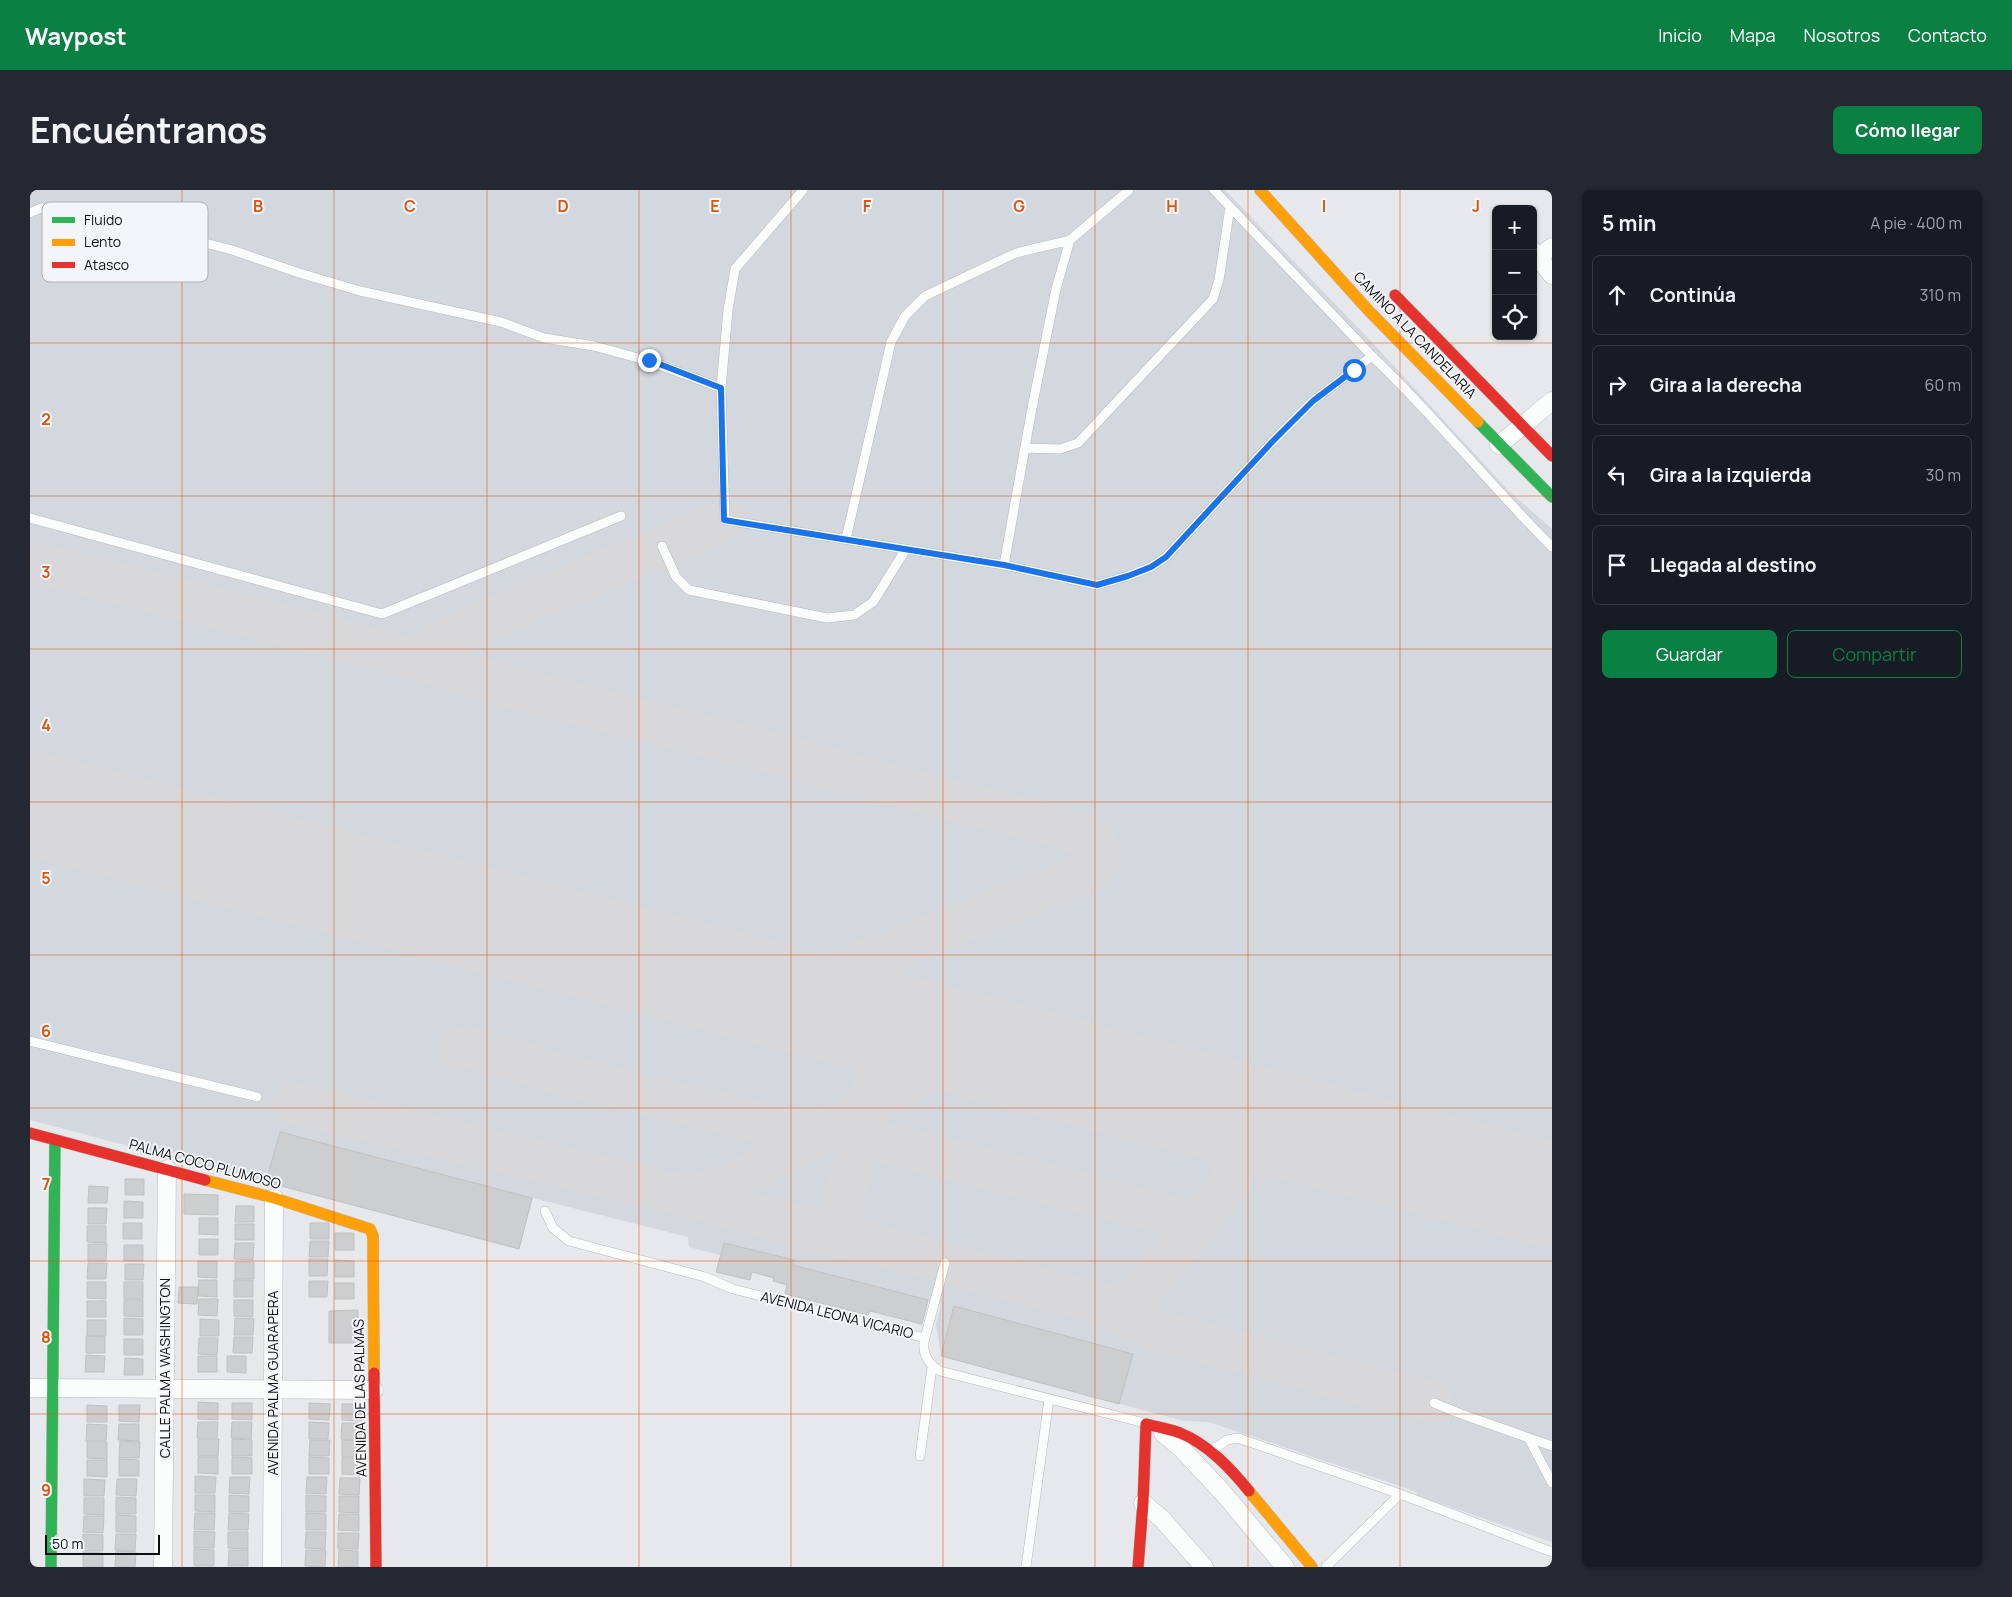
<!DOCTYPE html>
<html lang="es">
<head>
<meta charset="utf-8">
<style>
	:root { --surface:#171b24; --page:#242831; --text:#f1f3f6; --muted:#9ea1a6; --line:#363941; --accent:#0b8043 }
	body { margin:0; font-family:Manrope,sans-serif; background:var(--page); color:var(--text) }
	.controls { position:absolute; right:15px; top:15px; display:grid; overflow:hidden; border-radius:8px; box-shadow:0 1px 4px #0004 }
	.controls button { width:45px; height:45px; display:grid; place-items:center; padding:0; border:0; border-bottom:1px solid var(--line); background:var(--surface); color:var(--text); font:25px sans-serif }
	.scale { position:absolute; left:15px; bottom:12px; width:115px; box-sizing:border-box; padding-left:5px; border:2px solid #101012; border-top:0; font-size:14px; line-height:18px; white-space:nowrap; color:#101012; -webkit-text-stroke:4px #f3f5f9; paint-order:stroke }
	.stop { position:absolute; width:15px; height:15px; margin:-11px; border:4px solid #1a73e8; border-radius:50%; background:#fff }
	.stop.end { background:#1a73e8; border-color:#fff; box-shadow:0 1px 5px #0008 }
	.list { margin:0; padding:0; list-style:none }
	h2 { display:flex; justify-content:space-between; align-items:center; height:65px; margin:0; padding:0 20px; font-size:21px }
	h2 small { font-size:16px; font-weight:400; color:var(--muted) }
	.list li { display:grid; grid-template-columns:32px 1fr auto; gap:15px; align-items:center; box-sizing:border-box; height:80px; margin:0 10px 10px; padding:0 10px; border:1px solid var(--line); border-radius:8px }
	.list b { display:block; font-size:19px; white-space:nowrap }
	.list em { font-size:16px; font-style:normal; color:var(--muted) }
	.actions { display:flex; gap:10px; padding:15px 20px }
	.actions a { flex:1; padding:11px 0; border:1px solid var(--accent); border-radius:8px; text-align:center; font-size:18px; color:var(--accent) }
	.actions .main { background:var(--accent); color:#fff }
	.icon { flex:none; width:28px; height:28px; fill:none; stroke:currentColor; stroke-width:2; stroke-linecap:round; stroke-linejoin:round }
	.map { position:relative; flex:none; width:1522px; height:1377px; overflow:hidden; border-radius:8px }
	header { display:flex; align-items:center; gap:30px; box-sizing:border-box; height:70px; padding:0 25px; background:var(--accent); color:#fff }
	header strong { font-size:24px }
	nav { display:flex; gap:28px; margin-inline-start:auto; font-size:18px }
	.intro { display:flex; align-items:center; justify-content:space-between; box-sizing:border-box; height:120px; padding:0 30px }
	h1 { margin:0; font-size:35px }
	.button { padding:12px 22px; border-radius:8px; background:var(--accent); color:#fff; font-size:18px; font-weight:700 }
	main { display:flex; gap:30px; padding:0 30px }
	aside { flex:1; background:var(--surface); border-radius:8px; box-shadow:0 1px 4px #0004 }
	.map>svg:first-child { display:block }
</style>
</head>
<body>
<header>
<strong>Waypost</strong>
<nav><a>Inicio</a><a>Mapa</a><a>Nosotros</a><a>Contacto</a></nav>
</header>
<div class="intro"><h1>Encuéntranos</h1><a class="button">Cómo llegar</a></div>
<main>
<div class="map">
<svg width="1522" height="1377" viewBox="0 0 1522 1377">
	<rect width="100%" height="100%" fill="#e6e8eb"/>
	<path fill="#d3d7de" d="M0 0H1195L1338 148 1478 300 1522 339V1352L1386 1305 1387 1303 1379 1299 1179 1232 1154 1231 911 1166 906 1134 911 1114 763 1075 764 1070 694 1053 690 1065 659 1057 658 1047 503 1008 489 1059 0 930Z"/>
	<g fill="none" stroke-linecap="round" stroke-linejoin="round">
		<path stroke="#d8d8da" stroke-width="41" d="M695 330 418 446 404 455 397 472 488 499 741 562 895 604 1016 633 1066 649 1072 672 1063 680 866 759C842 770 835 801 852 822 860 831 872 836 882 841
			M0 371 397 472
			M648 781 674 802 802 833C845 847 859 889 828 923
			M709 796C765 802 815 777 866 759
			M428 860 440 857 528 884 751 937C771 941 786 941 806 936
			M1151 910C1190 928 1213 940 1202 988
			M264 913 647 1004 1061 1111 1130 1141 1404 1213
			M837 918C835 935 836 940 849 951L1169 1033
			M653 1005 676 1003 702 993 898 883 945 870 1000 871
			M820 1048 813 1041 810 1031 813 1014 836 928
			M1061 1111 1092 1117 1103 1112 1169 1033 1214 974 1225 965 1243 957 1278 948 1294 947"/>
		<path stroke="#d8d8da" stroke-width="104" d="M0 613 1522 1005"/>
	</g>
	<path fill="#ccced0" stroke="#c0c1c3" d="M250 942 502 1008 489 1059 236 992Z
		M95 989H114V1005H95Z
		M59 996 78 997 77 1013H58Z
		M154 1004 188 1005V1025L154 1024Z
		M94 1011 113 1012V1028H94Z
		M206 1016H224V1032H205Z
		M58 1018H77L76 1034H58Z
		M169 1028H188V1045L169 1044Z
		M93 1033H112V1049H93Z
		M280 1033H299V1049H280Z
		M205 1034H224V1050H205Z
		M57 1036H76V1053L57 1052Z
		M305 1043H324V1060H305Z
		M169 1049H188V1065H169Z
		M280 1051H299L298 1067H279Z
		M205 1053H224L223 1070 204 1069Z
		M694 1053 764 1070 763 1075 898 1110 892 1134 840 1121 838 1125 755 1104 757 1095 743 1091 744 1088 722 1082 720 1090 686 1082Z
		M58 1054H77L76 1071H58Z
		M94 1055H113V1071H94Z
		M279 1069H298L297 1086H279Z
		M305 1070 324 1071V1087H305Z
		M168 1071H187V1088L168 1087Z
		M205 1072H224V1089H205Z
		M58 1073H77L76 1089H57Z
		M95 1074H114L113 1090H95Z
		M169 1090H187V1107L168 1106Z
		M204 1090H223V1107H204Z
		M279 1091H298L297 1107H279Z
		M57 1092H76V1109L57 1108Z
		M94 1092H113V1109H94Z
		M305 1093H324V1109H305Z
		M149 1097H168L167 1114 148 1113Z
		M169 1109H188L187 1126 168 1125Z
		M94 1110H113V1127L94 1126Z
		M204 1110H223V1127L204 1126Z
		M57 1111H76V1127H57Z
		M924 1116 1103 1164 1089 1214 911 1166Z
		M328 1120V1153H299V1121Z
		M94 1128 113 1129V1145H94Z
		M205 1128 224 1129 223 1145H204Z
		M170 1129 189 1130V1146H170Z
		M57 1130H76V1146H57Z
		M56 1146 75 1147V1163H56Z
		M204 1147H223L222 1163H203Z
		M169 1148H188L187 1165 168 1164Z
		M94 1149H113V1165H94Z
		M56 1165 75 1166 74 1182H55Z
		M168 1166H187V1182H168Z
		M197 1166H216V1183L197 1182Z
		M95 1168 113 1169V1185H94Z
		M168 1212 188 1213V1230L168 1229Z
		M202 1213H222V1230L202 1229Z
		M279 1213 300 1214 299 1230 279 1229Z
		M312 1214H332V1231L312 1230Z
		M57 1215 77 1216V1232H57Z
		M89 1215H110L109 1232 89 1231Z
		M168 1232H188L187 1248H167Z
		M202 1232H222L221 1249 201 1248Z
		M279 1232 299 1233 298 1249H279Z
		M312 1233H332L331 1250 311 1249Z
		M57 1234 77 1235 76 1251H56Z
		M89 1234H109V1251L88 1250Z
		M168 1249H189L188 1266H168Z
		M202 1249 222 1250V1266H202Z
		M280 1250H300L299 1266H279Z
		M312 1250 332 1251V1267H312Z
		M90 1251 110 1252 109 1268H89Z
		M57 1252H77V1269L57 1268Z
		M168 1267H188V1284L168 1283Z
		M202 1267 222 1268V1284H202Z
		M279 1267 299 1268V1284H279Z
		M312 1268H332V1285L312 1284Z
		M89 1269 109 1270V1286H89Z
		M57 1270H77V1287L57 1286Z
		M165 1286 186 1287 185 1303H165Z
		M200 1287H220L219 1304 199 1303Z
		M277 1287H297L296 1304 276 1303Z
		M310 1288H330L329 1305 309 1304Z
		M54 1289 75 1290 74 1306H54Z
		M87 1289H107L106 1306 86 1305Z
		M165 1305H185V1322L165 1321Z
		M199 1305 219 1306V1322H199Z
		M276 1305 296 1306V1322H276Z
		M309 1306H329V1323L309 1322Z
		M86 1307 106 1308V1324H86Z
		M54 1308H74V1325L54 1324Z
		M165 1323H185L184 1340 164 1339Z
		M199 1323 219 1324 218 1340H198Z
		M276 1323 296 1324V1340H276Z
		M309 1324H329V1341L308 1340Z
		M86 1325 106 1326V1342H86Z
		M54 1326H74L73 1343 53 1342Z
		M164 1341 185 1342 184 1358H164Z
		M198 1342H218V1359L198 1358Z
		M276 1342H296L295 1359 275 1358Z
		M308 1343H329L328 1359H308Z
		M53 1344 73 1345V1361H53Z
		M86 1344H106L105 1361 85 1360Z
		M164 1359 184 1360V1376H164Z
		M199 1360H218V1376H198Z
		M276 1360H296L295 1377 275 1376Z
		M309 1360 328 1361V1377H308Z
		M86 1361 106 1362 105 1377H85Z
		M53 1362 73 1363V1377H53Z"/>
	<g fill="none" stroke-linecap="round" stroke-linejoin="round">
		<g stroke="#b9babc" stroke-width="10">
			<path id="lane" d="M773 0 705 79 698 120 691 198 695 330 974 375 1067 395 1098 386 1121 377 1136 367 1242 252 1283 211 1342 166C1405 226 1460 295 1522 357
				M1184 0 1342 166
				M0 23 11 18 38 23 67 25 202 60 266 82 330 101 471 132 514 148 564 156 619 171 691 198
				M995 258 1030 259 1048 253 1183 109 1189 90 1200 17
				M0 328 352 424 591 326
				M816 349 861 152 875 126 895 106 986 63 1040 50
				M632 356 646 387 659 400 797 428 824 425 843 412 876 359
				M974 375 1002 218 1026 99 1040 50 1099 0
				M0 851 227 907
				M515 1021 523 1038 539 1051 675 1087 703 1099 895 1148C891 1163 898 1174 910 1181L1115 1233
				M895 1148 915 1073
				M1404 1213 1431 1224 1522 1256
				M1499 1249 1522 1293
				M1181 1261 1197 1250 1208 1248 1370 1304 1522 1362
				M890 1266 902 1177
				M996 1377 1019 1209
				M1296 1377 1370 1304"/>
		</g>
		<g stroke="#b9babc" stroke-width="19">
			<path id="street" d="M1503 61 1522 85
				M1508 67 1522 57
				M1469 255 1522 211
				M0 1198 344 1200
				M1133 1243 1152 1259 1194 1304 1255 1377
				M1113 1313 1132 1329 1174 1377
				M133 1377 137 979
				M242 1377 244 1008"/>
		</g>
		<g stroke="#b9babc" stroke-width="12">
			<path id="fast" d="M1448 232 1522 307
				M21 1377 25 950"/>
		</g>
		<g stroke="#b9babc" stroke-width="12">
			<path id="slow" d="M1230 0 1339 121 1448 232
				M175 990 244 1008 340 1039 343 1046 344 1183
				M1219 1301 1282 1377"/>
		</g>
		<g stroke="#b9babc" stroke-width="12">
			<path id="jam" d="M1365 105 1522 266
				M0 943 175 990
				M344 1183 346 1377
				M1108 1377 1113 1313 1116 1234C1127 1237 1139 1239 1150 1243 1178 1254 1201 1279 1219 1301"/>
		</g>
		<use href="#lane" stroke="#fbfcfc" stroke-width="9"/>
		<use href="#street" stroke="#fbfcfc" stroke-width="18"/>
		<use href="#fast" stroke="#30b455" stroke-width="11"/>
		<use href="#slow" stroke="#ff9f0a" stroke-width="11"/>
		<use href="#jam" stroke="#e5322d" stroke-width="11"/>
	</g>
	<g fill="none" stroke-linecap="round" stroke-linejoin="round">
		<path stroke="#1a73e8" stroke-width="6" d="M619 170 691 198 694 330 974 375 1067 395 1098 386 1121 377 1136 367 1242 252 1283 211 1324 180"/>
	</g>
	<path fill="none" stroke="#dd550c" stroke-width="1" stroke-opacity="0.55" d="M152 0V1377M304 0V1377M457 0V1377M609 0V1377M761 0V1377M913 0V1377M1065 0V1377M1218 0V1377M1370 0V1377M0 153H1522M0 306H1522M0 459H1522M0 612H1522M0 765H1522M0 918H1522M0 1071H1522M0 1224H1522"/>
	<g text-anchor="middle" stroke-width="4" stroke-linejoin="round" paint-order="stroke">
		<g font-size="14" fill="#101012" stroke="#f3f5f9">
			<text transform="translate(1385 145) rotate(46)" y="5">CAMINO A LA CANDELARIA</text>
			<text transform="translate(175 974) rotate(15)" y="5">PALMA COCO PLUMOSO</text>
			<text transform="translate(807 1125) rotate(14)" y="5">AVENIDA LEONA VICARIO</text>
			<text transform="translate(135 1178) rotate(-90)" y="5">CALLE PALMA WASHINGTON</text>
			<text transform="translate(243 1193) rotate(-90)" y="5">AVENIDA PALMA GUARAPERA</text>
			<text transform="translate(330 1208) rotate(-91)" y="5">AVENIDA DE LAS PALMAS</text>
		</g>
	</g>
	<rect x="12" y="12" width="166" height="80" rx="8" fill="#f3f5f9" stroke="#afb0b4" stroke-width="1"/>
	<rect x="22" y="27" width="23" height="6" fill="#30b455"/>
	<rect x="22" y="49" width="23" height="7" fill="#ff9f0a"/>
	<rect x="22" y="72" width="23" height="6" fill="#e5322d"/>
	<g font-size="14" fill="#101012">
		<text x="54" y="35">Fluido</text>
		<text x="54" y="57">Lento</text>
		<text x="54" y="80">Atasco</text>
	</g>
	<g font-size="16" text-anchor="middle" font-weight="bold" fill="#dd550c" stroke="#f3f5f9" stroke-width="4" stroke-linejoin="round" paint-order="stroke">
		<text x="228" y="22">B</text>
		<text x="380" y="22">C</text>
		<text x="533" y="22">D</text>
		<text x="685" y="22">E</text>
		<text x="837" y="22">F</text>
		<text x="989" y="22">G</text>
		<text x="1142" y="22">H</text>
		<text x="1294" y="22">I</text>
		<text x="1446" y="22">J</text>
		<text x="16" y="235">2</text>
		<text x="16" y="388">3</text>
		<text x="16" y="541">4</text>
		<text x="16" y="694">5</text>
		<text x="16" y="847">6</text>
		<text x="16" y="1000">7</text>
		<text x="16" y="1153">8</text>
		<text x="16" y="1306">9</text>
	</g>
</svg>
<div class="controls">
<button>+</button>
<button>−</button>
<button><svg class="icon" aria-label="locate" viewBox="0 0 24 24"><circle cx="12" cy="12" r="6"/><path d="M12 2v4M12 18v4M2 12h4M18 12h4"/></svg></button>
</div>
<div class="scale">50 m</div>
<div class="stop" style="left:1324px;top:180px"></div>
<div class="stop end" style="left:619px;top:170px"></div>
</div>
<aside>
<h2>5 min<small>A pie · 400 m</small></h2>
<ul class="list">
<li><svg class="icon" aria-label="ahead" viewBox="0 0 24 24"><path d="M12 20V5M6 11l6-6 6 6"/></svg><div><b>Continúa</b></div><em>310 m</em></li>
<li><svg class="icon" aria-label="right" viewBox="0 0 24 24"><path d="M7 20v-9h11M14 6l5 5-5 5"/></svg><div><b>Gira a la derecha</b></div><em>60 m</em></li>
<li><svg class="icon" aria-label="left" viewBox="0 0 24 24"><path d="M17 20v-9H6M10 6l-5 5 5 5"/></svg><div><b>Gira a la izquierda</b></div><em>30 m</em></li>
<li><svg class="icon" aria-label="arrive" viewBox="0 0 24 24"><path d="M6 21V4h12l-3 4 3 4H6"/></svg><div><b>Llegada al destino</b></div></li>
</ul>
<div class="actions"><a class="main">Guardar</a><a>Compartir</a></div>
</aside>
</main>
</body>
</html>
